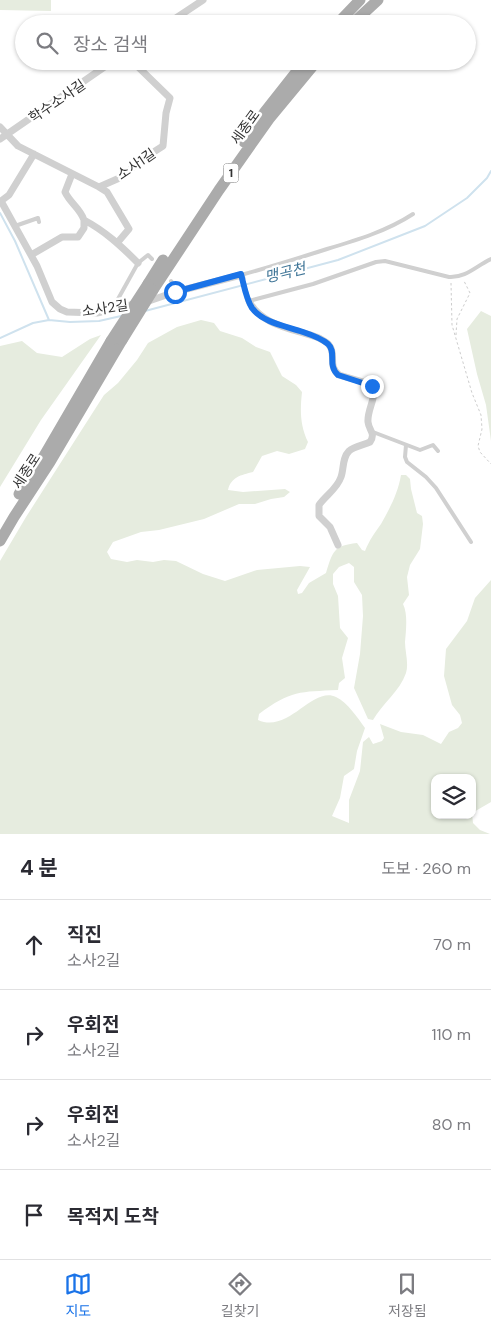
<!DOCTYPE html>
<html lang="ko">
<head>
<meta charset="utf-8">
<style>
	:root { --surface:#fff; --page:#f7f7f7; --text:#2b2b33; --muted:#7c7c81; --line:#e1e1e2; --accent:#1a73e8 }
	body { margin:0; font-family:"DM Sans","Noto Sans KR",sans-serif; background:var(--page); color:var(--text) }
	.controls { position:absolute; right:15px; bottom:15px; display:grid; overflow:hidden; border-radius:10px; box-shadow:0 1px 4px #0004 }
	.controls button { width:45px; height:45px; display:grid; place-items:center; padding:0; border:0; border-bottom:1px solid var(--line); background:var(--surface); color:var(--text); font:25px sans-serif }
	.stop { position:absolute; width:15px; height:15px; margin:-11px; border:4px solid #1a73e8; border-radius:50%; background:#fff }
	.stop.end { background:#1a73e8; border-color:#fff; box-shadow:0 1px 5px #0008 }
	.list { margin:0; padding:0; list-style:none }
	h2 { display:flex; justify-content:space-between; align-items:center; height:65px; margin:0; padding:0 20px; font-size:21px }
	h2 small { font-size:16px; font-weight:400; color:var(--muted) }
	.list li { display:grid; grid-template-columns:32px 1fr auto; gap:15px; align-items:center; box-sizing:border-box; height:90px; padding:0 20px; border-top:1px solid var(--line) }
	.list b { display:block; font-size:19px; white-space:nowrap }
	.list p { margin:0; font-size:16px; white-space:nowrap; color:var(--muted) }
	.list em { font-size:16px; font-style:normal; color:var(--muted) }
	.icon { flex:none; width:28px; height:28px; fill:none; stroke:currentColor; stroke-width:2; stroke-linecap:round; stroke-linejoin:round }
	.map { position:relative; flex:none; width:491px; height:834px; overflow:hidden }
	.search { position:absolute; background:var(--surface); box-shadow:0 1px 4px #0004; left:15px; right:15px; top:15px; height:55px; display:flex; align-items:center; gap:12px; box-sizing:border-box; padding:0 18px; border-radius:28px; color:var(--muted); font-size:19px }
	.sheet { height:425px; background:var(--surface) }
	nav { display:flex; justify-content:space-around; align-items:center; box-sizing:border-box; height:70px; border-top:1px solid var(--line); background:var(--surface); font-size:14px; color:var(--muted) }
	nav a { display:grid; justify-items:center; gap:2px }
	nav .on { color:var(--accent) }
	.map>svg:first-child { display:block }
</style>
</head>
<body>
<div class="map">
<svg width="491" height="834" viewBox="0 0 491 834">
	<rect width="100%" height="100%" fill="#fff"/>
	<path fill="#e6ecdf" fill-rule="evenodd" d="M0 0H51V11L0 10Z
		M481 311 491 316V441L486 405 477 374 467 329Z
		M201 320 214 323 220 331 242 338 256 347 270 352 282 376 296 385 302 392C300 411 300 425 308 442L305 449 289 454 277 451 262 456 253 472C241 475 231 477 228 490L243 492 285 489 290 492 284 497 271 499 255 504H239L204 519 159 530 141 532 113 542 107 552 111 559 127 562 137 560 153 562 164 560 176 561 203 574 225 581 257 570 300 566 310 567 297 590 298 594 302 593 309 583 326 573C333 551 333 546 357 543L362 550 365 551C370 539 374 534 381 524 390 508 398 493 401 475H406L410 479 411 489 417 513 422 516 423 524 420 549 410 565 407 577 409 595 403 604C408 614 406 630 405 642 405 652 409 663 406 673 400 691 382 704 373 720L368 719 354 688 360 654 363 616 362 595 354 582V567L349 563 339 567 333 574V584L338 596 340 628 348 638 342 658 345 678 339 683 338 690C300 692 291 690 259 714L258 720C289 734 312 686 336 697 348 703 357 717 365 728L357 751 354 769 344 776 340 798 332 816 349 823V800L360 771 363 742 369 737 373 744 382 741 384 738 380 724 401 732 423 735 441 744 449 732 458 728 462 723 460 715 452 705 444 676 446 649 467 621 475 598 491 580V802L472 813 473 823 480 830 490 834H0V561L26 517 104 395 118 383 137 360 148 343 177 327ZM435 778H472V815H435Z
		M101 335 41 420 0 487V346L22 341 37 353 62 357 90 339Z"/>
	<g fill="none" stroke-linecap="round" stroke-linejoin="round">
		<path stroke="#cfe2ee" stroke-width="2" d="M0 213 15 241 49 320
			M145 311 338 260 425 226 467 198 487 178 491 171
			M0 338 33 323 49 320 70 322 99 321 121 316"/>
		<path stroke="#cdcdcd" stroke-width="1" stroke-dasharray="2.5 2.5" stroke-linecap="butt" d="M451 283 452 325 472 393 481 415 482 429 478 446 480 452 491 464
			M456 335 457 319 470 293 464 281"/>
		<path stroke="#d0d0d0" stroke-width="4" d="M15 226 38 218 39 222
			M241 275C270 267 299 258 327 249 357 240 387 231 413 214
			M242 278 249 301 313 284 376 262 385 261 449 277C466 278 476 266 491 259
			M171 281 179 291
			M113 308 138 263 148 255 152 259
			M373 432 420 450 433 445 438 451
			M406 445 405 457 407 462 426 477 436 488 471 542"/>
		<path stroke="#d0d0d0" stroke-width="7" d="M167 24 203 0
			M0 127 18 146 99 187 124 176 138 162 163 146 166 113 170 98 132 61
			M0 139 113 61
			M34 154 9 195 1 201 37 266 52 302 60 309 67 312 97 313 135 304
			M72 174 65 192C70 203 80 208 84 220 105 231 121 246 138 263
			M99 187 107 192 129 229 118 242
			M31 255 62 237H78L84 228V220
			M249 301C261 326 295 329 319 338 322 340 327 342 329 345 337 354 327 365 339 375L367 383 374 389C375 400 367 411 368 422 369 431 376 433 370 442 364 445 354 446 349 451 342 458 344 469 341 477 337 489 326 495 319 505V516L330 527 338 545
			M146 302 175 292 241 275 242 278"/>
		<path stroke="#ababab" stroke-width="11" d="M337 24 360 0
			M352 24 378 0
			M244 142 264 113 305 61
			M148 284 163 260
			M153 290 219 190 269 119 317 61
			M19 494 44 456 111 341
			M0 541 14 517 50 462 122 340"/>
		<path stroke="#ababab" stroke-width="11" d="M122 340 153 290
			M111 341 148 284"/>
	</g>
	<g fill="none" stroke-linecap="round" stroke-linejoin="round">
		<path stroke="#1a73e8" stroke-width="6" d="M175 292 241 274C244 285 246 299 252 308 263 323 286 326 303 332 312 335 321 338 328 344 337 352 327 365 338 375L372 386"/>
	</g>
	<g text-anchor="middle" stroke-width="5" stroke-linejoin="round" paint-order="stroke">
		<rect fill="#fff" stroke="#707070" stroke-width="1" x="223.5" y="163.5" width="15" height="19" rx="4"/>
		<g font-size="12" font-weight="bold" fill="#333">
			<text x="231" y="177">1</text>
		</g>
		<g font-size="14" fill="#333" stroke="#fff">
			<text transform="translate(57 101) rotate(-34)" y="5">학수소사길</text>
			<text transform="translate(245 127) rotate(-54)" y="5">세종로</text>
			<text transform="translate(136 164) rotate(-34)" y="5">소사1길</text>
			<text transform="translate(105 308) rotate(-8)" y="5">소사2길</text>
			<text transform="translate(26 471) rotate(-57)" y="5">세종로</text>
		</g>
		<g font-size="15" font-style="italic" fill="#3f7597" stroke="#fff">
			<text transform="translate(285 273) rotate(-14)" y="5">맹곡천</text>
		</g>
	</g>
</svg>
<div class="controls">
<button><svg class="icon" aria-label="layers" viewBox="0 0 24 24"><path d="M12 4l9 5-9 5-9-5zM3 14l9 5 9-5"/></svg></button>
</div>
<div class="stop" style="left:175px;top:292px"></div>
<div class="stop end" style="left:372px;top:386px"></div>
<div class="search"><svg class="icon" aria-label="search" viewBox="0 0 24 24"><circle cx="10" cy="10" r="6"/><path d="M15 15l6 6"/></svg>장소 검색</div>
</div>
<section class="sheet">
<h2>4 분<small>도보 · 260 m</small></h2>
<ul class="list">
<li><svg class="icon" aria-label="ahead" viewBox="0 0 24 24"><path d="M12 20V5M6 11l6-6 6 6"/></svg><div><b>직진</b><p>소사2길</p></div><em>70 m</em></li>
<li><svg class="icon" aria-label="right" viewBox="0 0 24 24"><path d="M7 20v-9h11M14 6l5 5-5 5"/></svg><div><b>우회전</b><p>소사2길</p></div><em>110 m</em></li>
<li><svg class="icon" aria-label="right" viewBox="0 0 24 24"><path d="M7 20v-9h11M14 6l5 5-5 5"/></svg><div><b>우회전</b><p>소사2길</p></div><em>80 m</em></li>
<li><svg class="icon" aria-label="arrive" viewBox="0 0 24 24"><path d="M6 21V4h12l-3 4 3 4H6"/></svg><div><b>목적지 도착</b></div></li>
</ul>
</section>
<nav>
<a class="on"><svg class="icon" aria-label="map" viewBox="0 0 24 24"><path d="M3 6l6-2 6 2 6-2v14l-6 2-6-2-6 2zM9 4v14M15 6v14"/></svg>지도</a>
<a><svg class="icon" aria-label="directions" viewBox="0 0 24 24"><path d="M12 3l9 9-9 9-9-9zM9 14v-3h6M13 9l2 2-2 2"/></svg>길찾기</a>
<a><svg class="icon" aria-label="saved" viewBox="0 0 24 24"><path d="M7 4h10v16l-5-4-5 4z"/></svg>저장됨</a>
</nav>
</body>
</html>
